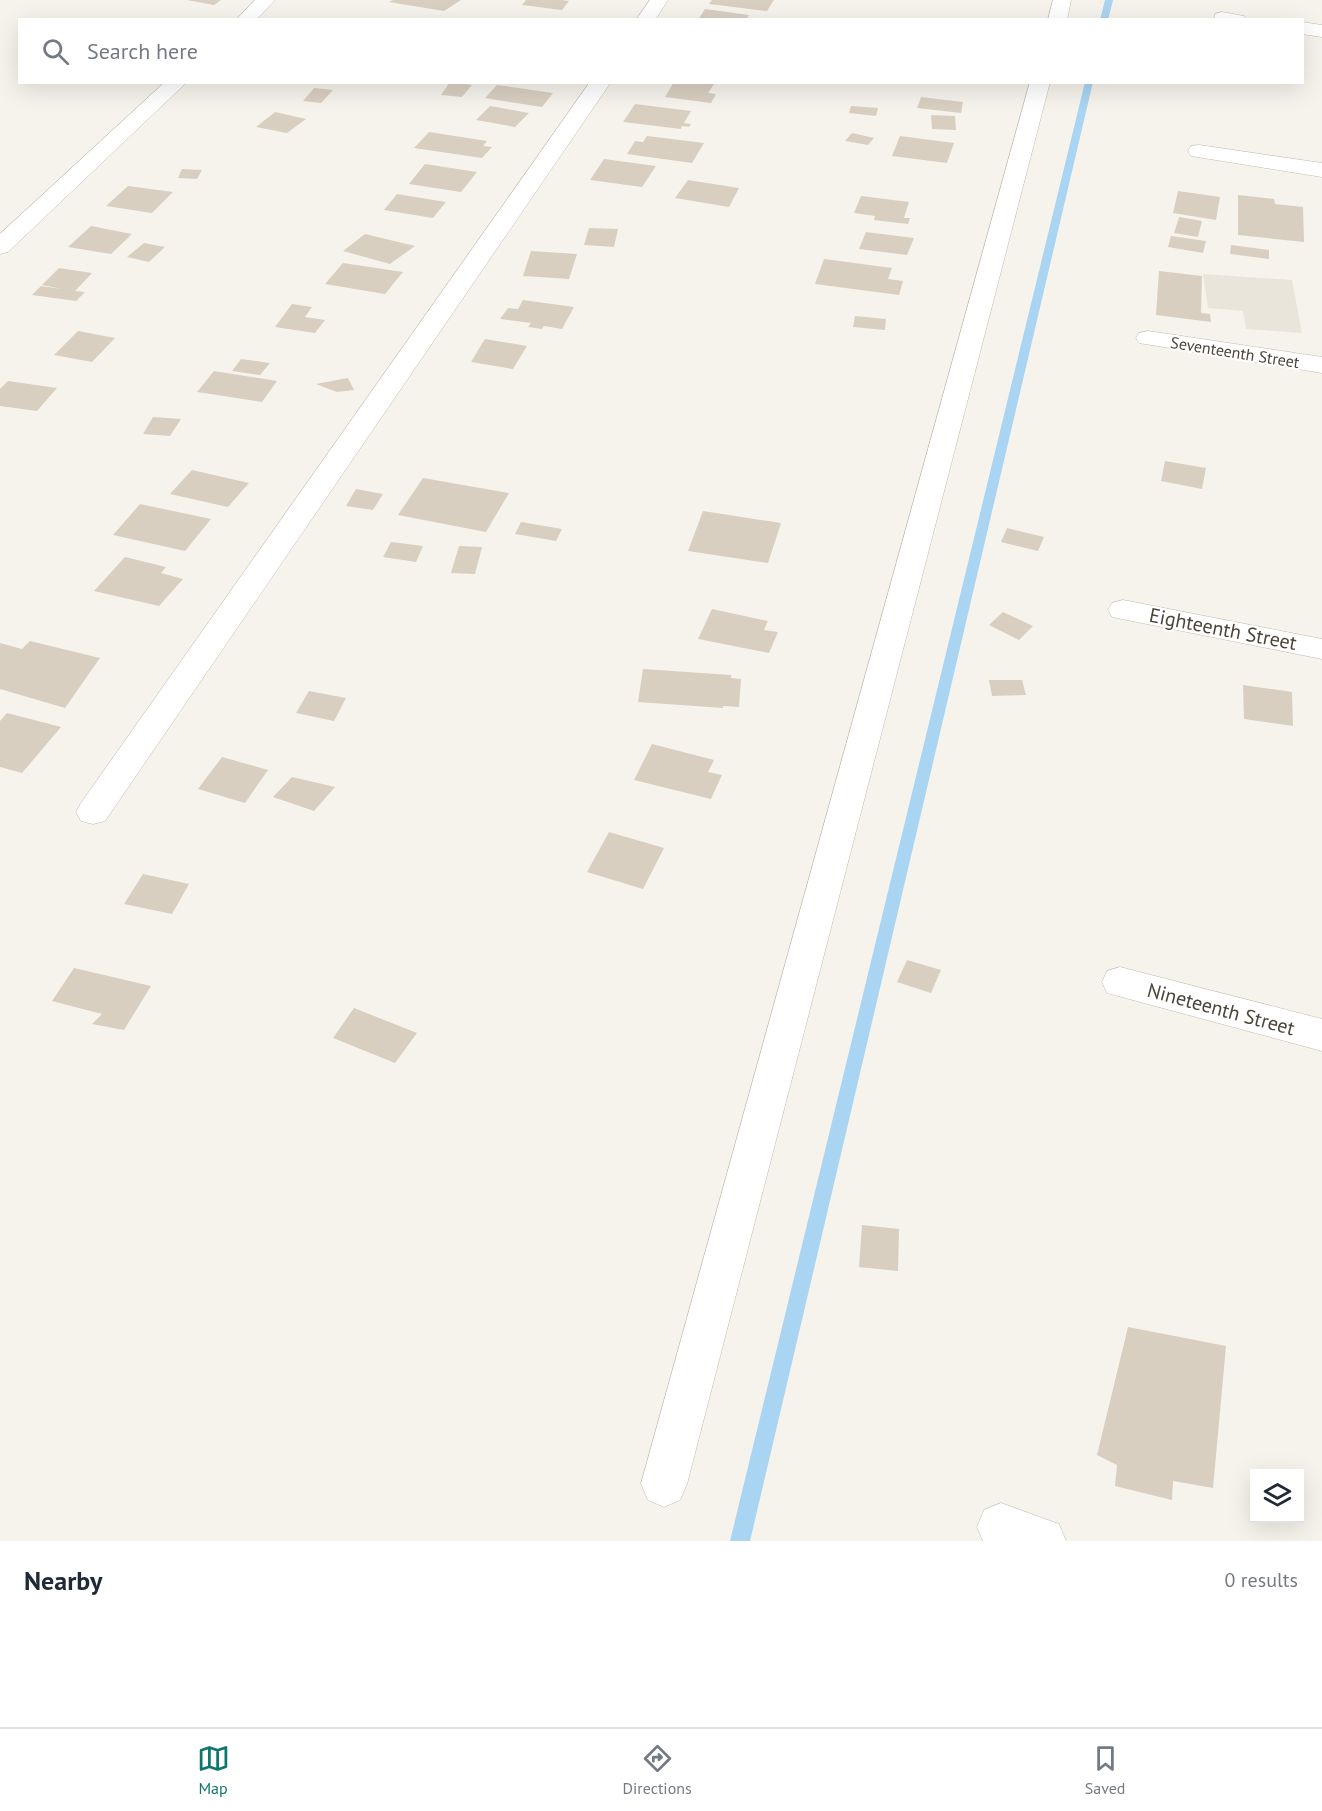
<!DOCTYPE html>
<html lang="en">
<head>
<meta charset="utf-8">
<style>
	:root { --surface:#fff; --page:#f2f2f3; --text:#1f2937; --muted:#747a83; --line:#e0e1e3; --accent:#0f766e }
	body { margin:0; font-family:"PT Sans",sans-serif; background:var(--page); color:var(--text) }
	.controls { position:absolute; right:18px; bottom:18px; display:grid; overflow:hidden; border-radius:0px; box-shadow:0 6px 24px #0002 }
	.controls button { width:54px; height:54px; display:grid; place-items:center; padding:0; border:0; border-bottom:2px solid var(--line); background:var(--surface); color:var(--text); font:30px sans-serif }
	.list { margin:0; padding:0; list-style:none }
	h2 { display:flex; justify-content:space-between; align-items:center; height:78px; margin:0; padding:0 24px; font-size:26px }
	h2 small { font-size:20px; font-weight:400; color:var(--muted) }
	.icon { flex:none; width:33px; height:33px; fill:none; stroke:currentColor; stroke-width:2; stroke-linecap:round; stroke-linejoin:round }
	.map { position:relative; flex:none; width:1322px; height:1541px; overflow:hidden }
	.search { position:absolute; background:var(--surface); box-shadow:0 6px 24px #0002; left:18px; right:18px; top:18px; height:66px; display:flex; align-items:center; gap:15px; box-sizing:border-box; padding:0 21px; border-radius:0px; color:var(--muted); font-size:22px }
	.sheet { height:186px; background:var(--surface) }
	nav { display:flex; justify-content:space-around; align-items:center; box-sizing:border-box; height:84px; border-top:2px solid var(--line); background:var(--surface); font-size:16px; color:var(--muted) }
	nav a { display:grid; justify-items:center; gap:3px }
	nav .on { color:var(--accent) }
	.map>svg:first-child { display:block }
</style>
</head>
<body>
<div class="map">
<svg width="1322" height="1541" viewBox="0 0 1322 1541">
	<rect width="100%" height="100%" fill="#f6f3ec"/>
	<path fill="#eae5da" d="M1203 274 1292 280 1302 333 1246 329 1243 311 1208 308Z"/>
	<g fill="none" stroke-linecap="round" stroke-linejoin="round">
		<path fill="#a9d4f2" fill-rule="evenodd" d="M1105 0H1113L1108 20H1100Z
			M1085 82H1093L750 1541H730Z"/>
	</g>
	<path fill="#d8cfc1" d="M187 0H221L214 5Z
		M393 0H461L444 11 389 2Z
		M526 0H562L569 1 562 10 522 5Z
		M712 0H774L767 11 709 4Z
		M705 9 749 15 746 20H698Z
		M450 82H454L472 85 462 97 441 95Z
		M674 82 714 84 708 93 716 94 711 103 665 97Z
		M497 85 553 93 542 107 485 98Z
		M314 88 333 90 321 103 303 101Z
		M921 97 963 102 961 113 917 108Z
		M635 104 691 111 684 123 691 124 689 127 682 126 681 129 623 122Z
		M490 106 529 113 515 127 476 120Z
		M851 106 878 108 876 116 849 113Z
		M275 112 306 119 287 133 256 127Z
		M931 115 955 116 956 130 932 129Z
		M429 132 487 141 483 146 492 147 482 158 414 148Z
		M852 133 874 138 868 145 845 141Z
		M647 136 704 143 692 163 627 154 635 141 643 142Z
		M900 136 954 143 947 163 892 156Z
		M604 159 656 166 642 187 590 180Z
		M425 164 477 172 461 192 409 184Z
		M182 169 202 170 197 179 178 178Z
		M688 180 739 188 729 207 675 198Z
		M128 186 173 192 152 213 106 206Z
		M1178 191 1220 197 1216 220 1173 213Z
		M397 194 446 202 433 218 384 210Z
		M1238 195 1274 199 1275 204 1303 207 1304 242 1238 235Z
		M861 196 909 202 904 218H910L908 224 874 220 875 216 854 213Z
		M1179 217 1202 221 1198 237 1174 233Z
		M91 226 132 234 111 254 68 247Z
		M589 228 618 229 614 247 584 245Z
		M866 232 914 238 907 255 859 249Z
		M365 234 415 246 390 264 343 251Z
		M1171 236 1206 241 1203 253 1168 247Z
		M144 243 165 247 149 262 127 257Z
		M1231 245 1269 250V259L1230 254Z
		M531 251 577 254 569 279 523 276Z
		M824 259 892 268 888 279 903 281 899 295 815 284Z
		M343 263 403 272 385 294 325 284Z
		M59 268 92 273 75 291 85 292 76 301 32 295 41 286 63 289 42 285Z
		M1159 271 1202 276 1201 313 1210 314 1211 322 1156 315Z
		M523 300 574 307 562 329 544 326 542 329 528 327 531 323 500 319 508 308 518 309Z
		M292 304 312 307 305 317 325 320 315 333 275 327Z
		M855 316 886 319 885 330 853 327Z
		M78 331 115 338 92 362 54 355Z
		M485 339 527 346 513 369 471 362Z
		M241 359 270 363 260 375 232 371Z
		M214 371 277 381 262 402 197 392Z
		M348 378 354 390 337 392 316 384Z
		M8 381 57 388 37 411 0 406V389Z
		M153 417 181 419 170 436 143 434Z
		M1165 461 1206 468 1202 489 1161 481Z
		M192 470 249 483 228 507 170 494Z
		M423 478 509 493 486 532 398 515Z
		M356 489 383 494 373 510 346 506Z
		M140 504 211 519 185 551 113 535Z
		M703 511 781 523 768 563 688 551Z
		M521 522 562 529 556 541 515 534Z
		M1007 528 1044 537 1038 551 1001 542Z
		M391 542 423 546 416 562 383 557Z
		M459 546 482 547 475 574 451 573Z
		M125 557 166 567 161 573 183 579 159 606 94 591Z
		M712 609 768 621 764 630 778 632 769 653 698 639Z
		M1003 612 1033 626 1019 640 989 625Z
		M30 641 100 658 65 708 0 689V643L22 649Z
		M643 669 731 675V678L741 679 739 707 723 706V708L638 702Z
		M989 680H1022L1026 695 992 696Z
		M1243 685 1292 692 1293 726 1244 719Z
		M309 691 346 698 334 721 296 713Z
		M7 713 61 727 22 773 0 767V721Z
		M652 744 714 760 708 772 722 775 711 799 634 780Z
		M222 757 268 770 245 803 198 789Z
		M292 777 335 787 314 811 273 797Z
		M609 832 664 848 643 889 587 872Z
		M143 874 189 884 172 914 124 904Z
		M907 960 941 970 931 993 897 982Z
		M74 968 151 986 124 1030 92 1024 102 1014 52 1001Z
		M354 1008 417 1033 395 1063 333 1038Z
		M862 1225 899 1229 898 1271 859 1267Z
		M1128 1327 1226 1346 1213 1488 1173 1481 1172 1500 1115 1486 1117 1465 1097 1455Z"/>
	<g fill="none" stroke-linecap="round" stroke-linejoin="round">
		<g stroke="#c2bbae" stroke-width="1">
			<path id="minor" d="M255 0H275L256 20H236Z
				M650 0H668L655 20H636Z
				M1053 0H1071L1067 20H1048Z
				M1222 12 1244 16 1246 20H1214L1215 14Z
				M1302 22 1322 25V37L1302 34Z
				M165 82H187L8 252 0 254V234Z
				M590 82H611L105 821 93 824 81 821 76 812 81 803Z
				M1030 82H1050L687 1484 680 1500 664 1507 648 1500 641 1484Z
				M1199 145 1322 163V177L1191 156 1188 151 1191 146Z
				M1148 331 1322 357V373L1139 343 1136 338 1139 333Z
				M1123 600 1322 639V659L1112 617 1108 610 1112 603Z
				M1120 967 1322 1019V1051L1107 993 1102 982 1107 971Z
				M1001 1503 1059 1524 1066 1541H983L977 1527 984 1510Z"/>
		</g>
		<use href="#minor" fill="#fff" fill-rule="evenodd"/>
	</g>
	<g text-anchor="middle" stroke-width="4.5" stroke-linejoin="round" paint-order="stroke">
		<g font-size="16" fill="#4b4439" stroke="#fff">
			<text transform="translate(1235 352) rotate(9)" y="6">Seventeenth Street</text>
		</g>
		<g font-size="20" fill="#4b4439" stroke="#fff">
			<text transform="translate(1223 629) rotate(11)" y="7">Eighteenth Street</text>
			<text transform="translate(1221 1009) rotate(15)" y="7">Nineteenth Street</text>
		</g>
	</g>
</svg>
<div class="controls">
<button><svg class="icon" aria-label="layers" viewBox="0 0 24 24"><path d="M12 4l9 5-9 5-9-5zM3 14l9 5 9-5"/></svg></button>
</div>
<div class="search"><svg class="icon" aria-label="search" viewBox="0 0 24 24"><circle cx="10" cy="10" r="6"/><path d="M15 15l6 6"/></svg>Search here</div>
</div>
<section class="sheet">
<h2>Nearby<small>0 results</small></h2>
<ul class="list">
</ul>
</section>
<nav>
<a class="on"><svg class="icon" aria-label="map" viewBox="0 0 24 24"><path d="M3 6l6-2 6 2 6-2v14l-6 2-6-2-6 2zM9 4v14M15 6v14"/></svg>Map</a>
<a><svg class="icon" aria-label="directions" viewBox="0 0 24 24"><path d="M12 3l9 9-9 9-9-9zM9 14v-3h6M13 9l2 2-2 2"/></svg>Directions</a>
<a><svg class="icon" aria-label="saved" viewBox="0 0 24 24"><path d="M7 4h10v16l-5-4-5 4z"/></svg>Saved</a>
</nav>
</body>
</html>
